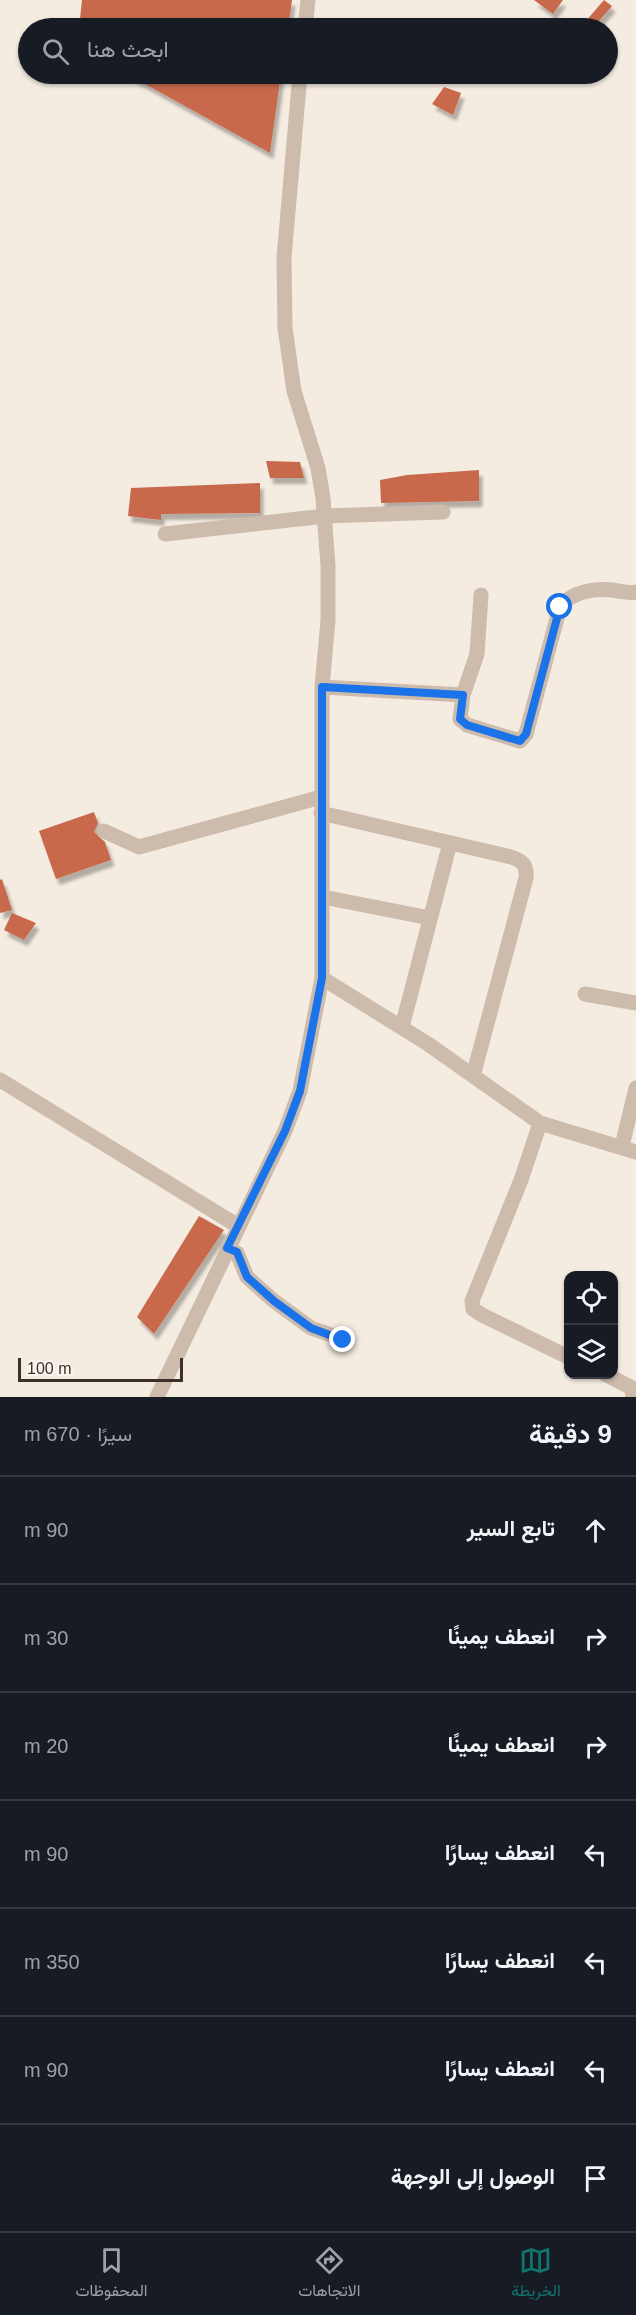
<!DOCTYPE html>
<html lang="ar">
<head>
<meta charset="utf-8">
<style>
	:root { --surface:#171b24; --page:#20242c; --text:#f1f3f6; --muted:#9ea1a6; --line:#363941; --accent:#0f766e }
	body { margin:0; font-family:Arial,Vazirmatn,sans-serif; background:var(--page); color:var(--text); direction:rtl }
	.controls { position:absolute; right:18px; bottom:18px; display:grid; overflow:hidden; border-radius:12px; box-shadow:0 2px 4px #0004 }
	.controls button { width:54px; height:54px; display:grid; place-items:center; padding:0; border:0; border-bottom:2px solid var(--line); background:var(--surface); color:var(--text); font:30px sans-serif }
	.scale { position:absolute; left:18px; bottom:15px; width:165px; box-sizing:border-box; padding-left:6px; border:3px solid #3b302b; border-top:0; font-size:16px; line-height:21px; white-space:nowrap; color:#3b302b; -webkit-text-stroke:4px #fbf5ee; paint-order:stroke }
	.stop { position:absolute; width:18px; height:18px; margin:-14px; border:4px solid #1a73e8; border-radius:50%; background:#fff }
	.stop.end { background:#1a73e8; border-color:#fff; box-shadow:0 2px 6px #0008 }
	.list { margin:0; padding:0; list-style:none }
	h2 { display:flex; justify-content:space-between; align-items:center; height:78px; margin:0; padding:0 24px; font-size:26px }
	h2 small { font-size:20px; font-weight:400; color:var(--muted) }
	.list li { display:grid; grid-template-columns:39px 1fr auto; gap:18px; align-items:center; box-sizing:border-box; height:108px; padding:0 24px; border-top:2px solid var(--line) }
	.list b { display:block; font-size:22px; white-space:nowrap }
	.list em { font-size:20px; font-style:normal; color:var(--muted) }
	.icon { flex:none; width:33px; height:33px; fill:none; stroke:currentColor; stroke-width:2; stroke-linecap:round; stroke-linejoin:round }
	.map { position:relative; flex:none; width:636px; height:1397px; overflow:hidden; direction:ltr }
	.search { position:absolute; background:var(--surface); box-shadow:0 2px 4px #0004; left:18px; right:18px; top:18px; height:66px; display:flex; align-items:center; gap:15px; box-sizing:border-box; padding:0 21px; border-radius:33px; color:var(--muted); font-size:22px }
	.sheet { height:834px; background:var(--surface) }
	nav { display:flex; justify-content:space-around; align-items:center; box-sizing:border-box; height:84px; border-top:2px solid var(--line); background:var(--surface); font-size:16px; color:var(--muted) }
	nav a { display:grid; justify-items:center; gap:3px }
	nav .on { color:var(--accent) }
	.map>svg:first-child { display:block }
</style>
</head>
<body>
<div class="map">
<svg width="636" height="1397" viewBox="0 0 636 1397">
	<defs>
		<filter id="shadow"><feDropShadow dx="3.5" dy="6" stdDeviation="1.5" flood-color="#0004"/></filter>
	</defs>
	<rect width="100%" height="100%" fill="#f4ebe1"/>
	<path fill="#c8694b" filter="url(#shadow)" d="M82 0H292L288 28H79Z
		M534 0H563L553 14Z
		M604 0 612 6 593 28H590L585 22Z
		M127 74H281L270 153Z
		M444 87 461 93 453 115 432 104Z
		M266 461 300 462 304 478H270Z
		M479 470V501L381 503 380 480 407 475Z
		M260 483V513L161 514V520L128 516 131 488Z
		M94 812 98 823 94 832 105 842 111 860 56 879 39 831Z
		M2 879 12 910 0 913V880Z
		M12 913 36 923 24 940 4 930Z
		M199 1216 224 1230 154 1334 137 1317Z"/>
	<g fill="none" stroke-linecap="round" stroke-linejoin="round">
		<path stroke="#cdbbac" stroke-width="15" d="M305 28 308 0
			M165 534 325 516 443 512
			M322 687 463 695 477 654 481 595
			M463 695 460 719 467 725 520 741 526 734 560 607C571 592 594 588 612 590 620 591 628 594 636 592
			M321 813 511 857C523 861 527 865 526 878L473 1076
			M104 831 139 847 321 797
			M323 897 430 918
			M322 978 428 1044 540 1123 521 1180 472 1301 473 1309 482 1315 568 1357
			M585 994 636 1003
			M402 1027 450 843
			M0 1080 238 1226
			M540 1123 636 1152
			M622 1146 636 1088
			M227 1248 237 1253 247 1277 274 1301 311 1328 343 1339
			M605 1374 632 1388 633 1397
			M157 1397 285 1131 300 1091 322 978V687L328 620V566L323 498 318 468 294 391 285 328 284 258 300 74"/>
	</g>
	<g fill="none" stroke-linecap="round" stroke-linejoin="round">
		<path stroke="#1a73e8" stroke-width="8" d="M343 1340 311 1328 274 1301 247 1277 237 1252 227 1248 285 1131 300 1091 322 978V687L463 695 460 719 467 725 520 741 526 734 560 607"/>
	</g>
</svg>
<div class="controls">
<button><svg class="icon" aria-label="locate" viewBox="0 0 24 24"><circle cx="12" cy="12" r="6"/><path d="M12 2v4M12 18v4M2 12h4M18 12h4"/></svg></button>
<button><svg class="icon" aria-label="layers" viewBox="0 0 24 24"><path d="M12 4l9 5-9 5-9-5zM3 14l9 5 9-5"/></svg></button>
</div>
<div class="scale">100 m</div>
<div class="stop" style="left:560px;top:607px"></div>
<div class="stop end" style="left:343px;top:1340px"></div>
<div class="search"><svg class="icon" aria-label="search" viewBox="0 0 24 24"><circle cx="10" cy="10" r="6"/><path d="M15 15l6 6"/></svg>ابحث هنا</div>
</div>
<section class="sheet">
<h2>9 دقيقة<small>سيرًا · 670 m</small></h2>
<ul class="list">
<li><svg class="icon" aria-label="ahead" viewBox="0 0 24 24"><path d="M12 20V5M6 11l6-6 6 6"/></svg><div><b>تابع السير</b></div><em>90 m</em></li>
<li><svg class="icon" aria-label="right" viewBox="0 0 24 24"><path d="M7 20v-9h11M14 6l5 5-5 5"/></svg><div><b>انعطف يمينًا</b></div><em>30 m</em></li>
<li><svg class="icon" aria-label="right" viewBox="0 0 24 24"><path d="M7 20v-9h11M14 6l5 5-5 5"/></svg><div><b>انعطف يمينًا</b></div><em>20 m</em></li>
<li><svg class="icon" aria-label="left" viewBox="0 0 24 24"><path d="M17 20v-9H6M10 6l-5 5 5 5"/></svg><div><b>انعطف يسارًا</b></div><em>90 m</em></li>
<li><svg class="icon" aria-label="left" viewBox="0 0 24 24"><path d="M17 20v-9H6M10 6l-5 5 5 5"/></svg><div><b>انعطف يسارًا</b></div><em>350 m</em></li>
<li><svg class="icon" aria-label="left" viewBox="0 0 24 24"><path d="M17 20v-9H6M10 6l-5 5 5 5"/></svg><div><b>انعطف يسارًا</b></div><em>90 m</em></li>
<li><svg class="icon" aria-label="arrive" viewBox="0 0 24 24"><path d="M6 21V4h12l-3 4 3 4H6"/></svg><div><b>الوصول إلى الوجهة</b></div></li>
</ul>
</section>
<nav>
<a class="on"><svg class="icon" aria-label="map" viewBox="0 0 24 24"><path d="M3 6l6-2 6 2 6-2v14l-6 2-6-2-6 2zM9 4v14M15 6v14"/></svg>الخريطة</a>
<a><svg class="icon" aria-label="directions" viewBox="0 0 24 24"><path d="M12 3l9 9-9 9-9-9zM9 14v-3h6M13 9l2 2-2 2"/></svg>الاتجاهات</a>
<a><svg class="icon" aria-label="saved" viewBox="0 0 24 24"><path d="M7 4h10v16l-5-4-5 4z"/></svg>المحفوظات</a>
</nav>
</body>
</html>
